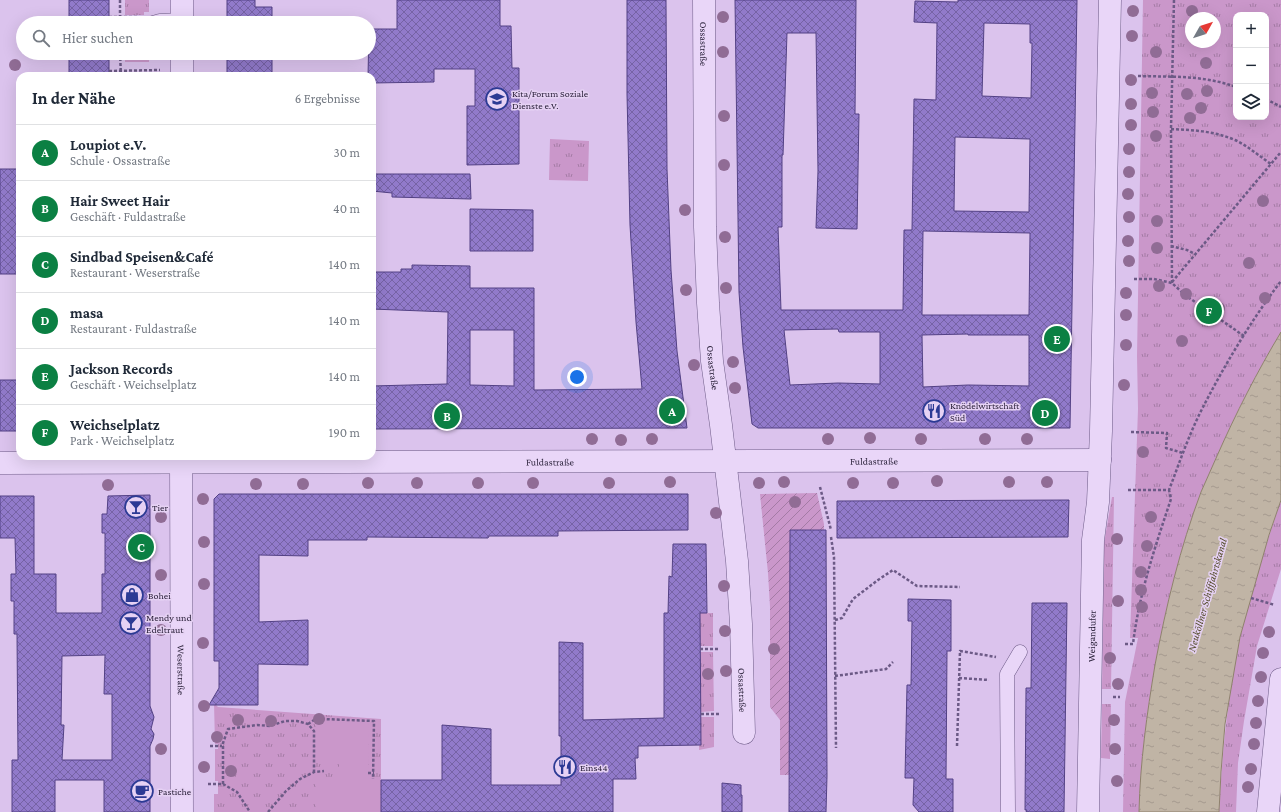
<!DOCTYPE html>
<html lang="de">
<head>
<meta charset="utf-8">
<style>
	:root { --surface:#fff; --page:#f2f2f3; --text:#1f2937; --muted:#747a83; --line:#e0e1e3; --accent:#0b8043 }
	body { margin:0; font-family:"Crimson Pro",serif; background:var(--page); color:var(--text) }
	.controls { position:absolute; right:12px; top:12px; display:grid; overflow:hidden; border-radius:8px; box-shadow:0 4px 16px #0002 }
	.controls button { width:36px; height:36px; display:grid; place-items:center; padding:0; border:0; border-bottom:1px solid var(--line); background:var(--surface); color:var(--text); font:20px sans-serif }
	.compass { position:absolute; left:1185px; top:12px; width:36px; height:36px; border-radius:50%; background:var(--surface); box-shadow:0 4px 16px #0002; rotate:51deg }
	.you { position:absolute; left:577px; top:377px; width:14px; height:14px; margin:-10px; border:3px solid #fff; border-radius:50%; background:#1a73e8; box-shadow:0 0 0 6px #1a73e833 }
	.badge { display:grid; place-items:center; width:26px; height:26px; border-radius:50%; background:var(--accent); color:#fff; font-size:13px; font-weight:700 }
	.pin { position:absolute; translate:-50% -50%; border:2px solid #fff; box-shadow:0 1px 4px #0006 }
	.list { margin:0; padding:0; list-style:none }
	h2 { display:flex; justify-content:space-between; align-items:center; height:52px; margin:0; padding:0 16px; font-size:17px }
	h2 small { font-size:13px; font-weight:400; color:var(--muted) }
	.list li { display:grid; grid-template-columns:26px 1fr auto; gap:12px; align-items:center; box-sizing:border-box; height:56px; padding:0 16px; border-top:1px solid var(--line) }
	.list b { display:block; font-size:15px; white-space:nowrap }
	.list p { margin:0; font-size:13px; white-space:nowrap; color:var(--muted) }
	.list em { font-size:13px; font-style:normal; color:var(--muted) }
	.icon { flex:none; width:22px; height:22px; fill:none; stroke:currentColor; stroke-width:2; stroke-linecap:round; stroke-linejoin:round }
	.map { position:relative; flex:none; width:1281px; height:812px; overflow:hidden }
	.search { position:absolute; background:var(--surface); box-shadow:0 4px 16px #0002; left:16px; top:16px; width:360px; height:44px; display:flex; align-items:center; gap:10px; box-sizing:border-box; padding:0 14px; border-radius:22px; color:var(--muted); font-size:15px }
	.panel { position:absolute; background:var(--surface); box-shadow:0 4px 16px #0002; left:16px; top:72px; width:360px; height:388px; border-radius:12px }
	.map>svg:first-child { display:block }
</style>
</head>
<body>
<div class="map">
<svg width="1281" height="812" viewBox="0 0 1281 812">
	<defs>
		<pattern id="grass-tufts" width="24" height="20" patternUnits="userSpaceOnUse"><rect width="24" height="20" fill="#ca97ca"/><path d="M3 7l-1-3M5 7V3M7 7l1-3M15 17l-1-3M17 17v-4M19 17l1-3" fill="none" stroke="#a47ba5"/></pattern>
		<pattern id="garden-furrows" width="10" height="10" patternUnits="userSpaceOnUse"><rect width="10" height="10" fill="#ca97ca"/><path d="M-1 1l2-2M0 10L10 0M9 11l2-2" fill="none" stroke="#a47ba5"/></pattern>
		<pattern id="water-ripples" width="26" height="14" patternUnits="userSpaceOnUse"><rect width="26" height="14" fill="#c0b4a5"/><path d="M2 4q2-2 4 0t4 0M15 11q2-2 4 0t4 0" fill="none" stroke="#a59a8f"/></pattern>
		<pattern id="building-cross-hatch" width="8" height="8" patternUnits="userSpaceOnUse"><rect width="8" height="8" fill="#917aca"/><path d="M0 0l8 8M0 8l8-8" fill="none" stroke="#7663a5"/></pattern>
	</defs>
	<rect width="100%" height="100%" fill="#dbc3ed"/>
	<path fill="url(#grass-tufts)" fill-rule="evenodd" d="M125 0H149V12H144V15H125Z
		M1143 0H1281V332C1257 372 1236 413 1217 456 1212 468 1206 480 1201 492 1180 548 1166 606 1155 665 1147 713 1140 763 1139 812H1123L1125 702 1138 638H1130L1138 409 1137 356ZM1236 15H1266V117H1236ZM1191 18H1215V42H1191Z
		M125 53H149V62H125Z
		M550 139 589 141 588 181 549 180Z
		M1112 497H1114L1111 689H1102L1104 543Z
		M1281 500V569L1257 646 1244 721 1238 763 1236 812H1219C1222 753 1228 695 1240 637 1250 591 1266 545 1281 500Z
		M700 613H713V646H700Z
		M700 652H713L714 711 701 712Z
		M214 703 218 707 381 719V812H214V794H218V781H215V749H218V744H215Z
		M1102 704H1111L1110 759 1101 758Z
		M700 717H714V747L699 750Z"/>
	<path fill="url(#garden-furrows)" d="M817 493 824 524V530H790V775H780V720L770 707V607L768 573 760 494Z"/>
	<path fill="#ca97ca" d="M316 722 369 723 368 778 380 779V812H316V778H339V759H316Z"/>
	<path fill="url(#water-ripples)" stroke="#8e816c" d="M1281 332V500L1269 535 1240 637 1225 724 1221 772 1219 812H1139C1140 763 1147 713 1155 665 1166 606 1180 548 1201 492 1206 480 1212 468 1217 456 1236 413 1257 372 1281 332Z"/>
	<path fill="url(#building-cross-hatch)" stroke="#534185" fill-rule="evenodd" d="M69 0H109V23H69Z
		M227 0H255V7H272V23H227Z
		M397 0H500V26H511L512 68H519V164L467 165V106H475V69H434V82L372 83V76H368L369 29H397Z
		M627 0H666L667 169 671 270 677 351 687 428 372 429V386L447 384 448 312 372 309V272H401V269H412V265L470 266V288H534V390L642 389 636 322 630 225 627 94ZM470 330H514V386L470 385Z
		M735 0H856L855 114H859L857 229 816 228 818 171 816 33H787L783 155H782V227H778L781 310H903L904 230H912L914 99 936 100 937 23 914 22 915 1 958 2V0H1077L1070 428H758L752 424 743 347 739 292ZM984 23 1030 24V43H1032L1031 98 982 96ZM955 137 1030 139 1029 212 954 211ZM923 231 1030 233 1029 315H922ZM838 329 839 332H880V384L838 383 790 385 784 330ZM968 334V335H1029V386L968 385 923 387 922 335Z
		M69 53H109V76H69Z
		M227 53H272V76H227Z
		M0 169H20V274H0Z
		M372 174H470L471 199 392 197V193L372 191Z
		M470 209 533 210V251H470Z
		M0 380H20V431H0Z
		M219 494H688V530L558 531V536H489L488 538 367 537V540H308V556L259 555V622L308 620V665L258 664V705H209L219 688V661H214V499Z
		M150 495V706L154 717 151 729 154 734 153 739 150 746V812H104V780H55V812H12V760H18L17 634H14V601H11V574H16L15 538H0V496H34V574H56V613H102V574H105V533H102V514H107L108 496ZM105 655 104 694H112V760H62L64 725H61L62 656Z
		M1069 500 1068 537 837 538V501Z
		M790 530H826L827 776 826 812H789Z
		M673 544H706L707 613H700L701 745 638 746V758H635L636 779H613V812H381V780H442V725L491 729V785H561V736H559V642L583 643V720L664 718V613H668L669 576 672 577Z
		M908 599 951 600V651H947L946 779H953V812H919L913 805 914 778H905L907 685H911L912 621H908Z
		M1032 603H1067L1064 812H1026L1027 810H1025L1026 688H1031Z
		M722 783 741 785V795H742V812H722Z"/>
	<g fill="none" stroke-linecap="round" stroke-linejoin="round">
		<g stroke="#6c5a86" stroke-width="15">
			<path id="service" d="M153 23 160 21 182 20
				M1008 812 1007 674 1020 652"/>
		</g>
		<g stroke="#6c5a86" stroke-width="23">
			<g id="minor">
				<path id="s1" d="M704 0 705 227 708 303 712 361 721 425 737 561 741 624 744 733"/>
				<path d="M182 23V0"/>
				<path d="M182 53V76"/>
				<path id="s2" d="M181 456 182 812"/>
				<path id="s3" d="M0 463 1100 460"/>
				<path id="s4" d="M1088 812 1093 540 1098 502 1101 431 1110 0"/>
				<path d="M1268 812 1281 679"/>
			</g>
		</g>
		<path stroke="#6c5a86" stroke-width="2.5" stroke-dasharray="3 2" stroke-linecap="butt" d="M120 0V23
			M109 17H137
			M120 53 121 76
			M109 71 160 70
			M1138 76C1172 77 1203 75 1236 87
			M1266 99 1281 107
			M1171 129C1193 130 1214 131 1235 140 1248 146 1259 156 1271 164
			M1171 246 1187 250 1195 254
			M1134 279H1154L1172 283 1185 295 1244 336
			M1172 282 1281 152
			M1172 283 1171 129 1174 0
			M1131 432 1167 433 1166 448 1183 453
			M820 487 831 530
			M1128 490H1169C1179 464 1188 437 1201 411 1224 366 1250 322 1281 281
			M831 537 834 557 836 748
			M1251 598 1275 605
			M835 620 842 618 853 599 878 580 893 570 917 586 960 587
			M1125 644H1133C1139 594 1155 547 1171 499L1169 490
			M700 649H720
			M835 676 886 669 893 662
			M959 678 989 680
			M1113 697H1120
			M701 714H721
			M308 724 314 720 323 719 374 721 373 779
			M210 746H222
			M957 746 960 651 996 657
			M368 773H374
			M208 784H223L237 792 250 812
			M223 784V743L228 729 257 725 270 726 285 721H297L308 724 314 731V772
			M268 812 286 791 300 779 314 772 324 771"/>
		<use href="#service" stroke="#e9d6f8" stroke-width="14"/>
		<use href="#minor" stroke="#e9d6f8" stroke-width="22"/>
	</g>
	<g fill="#906c95">
		<circle cx="1133" cy="11" r="6"/>
		<circle cx="1192" cy="11" r="6"/>
		<circle cx="723" cy="17" r="6"/>
		<circle cx="1132" cy="36" r="6"/>
		<circle cx="723" cy="52" r="6"/>
		<circle cx="1156" cy="52" r="6"/>
		<circle cx="1206" cy="63" r="6"/>
		<circle cx="15" cy="65" r="6"/>
		<circle cx="1131" cy="80" r="6"/>
		<circle cx="1207" cy="91" r="6"/>
		<circle cx="1152" cy="93" r="6"/>
		<circle cx="1187" cy="94" r="6"/>
		<circle cx="1131" cy="104" r="6"/>
		<circle cx="1201" cy="108" r="6"/>
		<circle cx="1153" cy="112" r="6"/>
		<circle cx="724" cy="116" r="6"/>
		<circle cx="1190" cy="118" r="6"/>
		<circle cx="1131" cy="125" r="6"/>
		<circle cx="1156" cy="136" r="6"/>
		<circle cx="1129" cy="149" r="6"/>
		<circle cx="724" cy="165" r="6"/>
		<circle cx="1129" cy="172" r="6"/>
		<circle cx="1128" cy="194" r="6"/>
		<circle cx="1263" cy="201" r="6"/>
		<circle cx="685" cy="210" r="6"/>
		<circle cx="1129" cy="217" r="6"/>
		<circle cx="1157" cy="221" r="6"/>
		<circle cx="725" cy="237" r="6"/>
		<circle cx="1128" cy="241" r="6"/>
		<circle cx="1157" cy="248" r="6"/>
		<circle cx="1129" cy="261" r="6"/>
		<circle cx="1249" cy="263" r="6"/>
		<circle cx="1159" cy="286" r="6"/>
		<circle cx="726" cy="288" r="6"/>
		<circle cx="686" cy="290" r="6"/>
		<circle cx="1126" cy="293" r="6"/>
		<circle cx="1186" cy="294" r="6"/>
		<circle cx="1265" cy="298" r="6"/>
		<circle cx="1219" cy="308" r="6"/>
		<circle cx="1126" cy="315" r="6"/>
		<circle cx="1182" cy="341" r="6"/>
		<circle cx="1126" cy="345" r="6"/>
		<circle cx="733" cy="362" r="6"/>
		<circle cx="694" cy="365" r="6"/>
		<circle cx="1124" cy="385" r="6"/>
		<circle cx="735" cy="388" r="6"/>
		<circle cx="870" cy="438" r="6"/>
		<circle cx="592" cy="439" r="6"/>
		<circle cx="652" cy="439" r="6"/>
		<circle cx="828" cy="439" r="6"/>
		<circle cx="921" cy="439" r="6"/>
		<circle cx="985" cy="439" r="6"/>
		<circle cx="1027" cy="439" r="6"/>
		<circle cx="621" cy="440" r="6"/>
		<circle cx="1143" cy="452" r="6"/>
		<circle cx="937" cy="481" r="6"/>
		<circle cx="670" cy="482" r="6"/>
		<circle cx="784" cy="482" r="6"/>
		<circle cx="1009" cy="482" r="6"/>
		<circle cx="1047" cy="482" r="6"/>
		<circle cx="368" cy="483" r="6"/>
		<circle cx="417" cy="483" r="6"/>
		<circle cx="478" cy="483" r="6"/>
		<circle cx="533" cy="483" r="6"/>
		<circle cx="609" cy="483" r="6"/>
		<circle cx="759" cy="483" r="6"/>
		<circle cx="853" cy="483" r="6"/>
		<circle cx="893" cy="483" r="6"/>
		<circle cx="256" cy="484" r="6"/>
		<circle cx="303" cy="484" r="6"/>
		<circle cx="108" cy="485" r="6"/>
		<circle cx="203" cy="499" r="6"/>
		<circle cx="795" cy="502" r="6"/>
		<circle cx="716" cy="513" r="6"/>
		<circle cx="161" cy="517" r="6"/>
		<circle cx="1151" cy="517" r="6"/>
		<circle cx="1117" cy="539" r="6"/>
		<circle cx="204" cy="542" r="6"/>
		<circle cx="1147" cy="546" r="6"/>
		<circle cx="1141" cy="572" r="6"/>
		<circle cx="161" cy="575" r="6"/>
		<circle cx="204" cy="584" r="6"/>
		<circle cx="724" cy="586" r="6"/>
		<circle cx="1141" cy="590" r="6"/>
		<circle cx="1118" cy="601" r="6"/>
		<circle cx="1142" cy="607" r="6"/>
		<circle cx="161" cy="630" r="6"/>
		<circle cx="725" cy="631" r="6"/>
		<circle cx="1269" cy="632" r="6"/>
		<circle cx="203" cy="643" r="6"/>
		<circle cx="774" cy="649" r="6"/>
		<circle cx="1263" cy="653" r="6"/>
		<circle cx="1110" cy="658" r="6"/>
		<circle cx="726" cy="671" r="6"/>
		<circle cx="708" cy="674" r="6"/>
		<circle cx="1261" cy="677" r="6"/>
		<circle cx="1118" cy="684" r="6"/>
		<circle cx="1258" cy="701" r="6"/>
		<circle cx="204" cy="706" r="6"/>
		<circle cx="319" cy="719" r="6"/>
		<circle cx="238" cy="720" r="6"/>
		<circle cx="1114" cy="720" r="6"/>
		<circle cx="271" cy="721" r="6"/>
		<circle cx="1256" cy="723" r="6"/>
		<circle cx="217" cy="737" r="6"/>
		<circle cx="1254" cy="744" r="6"/>
		<circle cx="161" cy="749" r="6"/>
		<circle cx="1115" cy="749" r="6"/>
		<circle cx="204" cy="767" r="6"/>
		<circle cx="1251" cy="769" r="6"/>
		<circle cx="231" cy="771" r="6"/>
		<circle cx="1117" cy="781" r="6"/>
		<circle cx="1248" cy="787" r="6"/>
	</g>
	<defs>
		<g id="school-ring" transform="scale(1.15)"><circle r="9.5" fill="#e6d2f4" stroke="#2c3a94" stroke-width="1.5"/><path d="M0-5L7-2L0 1L-7-2ZM-4 1L0 2.5L4 1V4Q0 6-4 4Z" fill="#2c3a94"/></g>
		<g id="restaurant-ring" transform="scale(1.15)"><circle r="9.5" fill="#e6d2f4" stroke="#2c3a94" stroke-width="1.5"/><path d="M-5-6h1v4h1v-4h1v4h1v-4h1v5L-1.5 .5V6h-2V.5L-5-1ZM5-6V6H3V1.5H1.5Q1.5-4 5-6Z" fill="#2c3a94"/></g>
		<g id="bar-ring" transform="scale(1.15)"><circle r="9.5" fill="#e6d2f4" stroke="#2c3a94" stroke-width="1.5"/><path d="M-6-5H6L.8 .8V4.5H3.5V6h-7V4.5H-.8V.8Z" fill="#2c3a94"/></g>
		<g id="shop-ring" transform="scale(1.15)"><circle r="9.5" fill="#e6d2f4" stroke="#2c3a94" stroke-width="1.5"/><path d="M-5-2.5h2.3a2.7 3.5 0 0 1 5.4 0H5L5.5 6h-11ZM-1.5-2.5h3a1.5 2.3 0 0 0-3 0Z" fill="#2c3a94"/></g>
		<g id="cafe-ring" transform="scale(1.15)"><circle r="9.5" fill="#e6d2f4" stroke="#2c3a94" stroke-width="1.5"/><path d="M-5.5-4.5H6V0H3Q3 3.5 0 3.5H-2.5Q-5.5 3.5-5.5 0ZM3-3.2v2h1.7v-2ZM-6 4.5H4V6H-6Z" fill="#2c3a94"/></g>
	</defs>
	<g fill-rule="evenodd">
		<use href="#school-ring" x="497" y="99"/>
		<use href="#restaurant-ring" x="934" y="411"/>
		<use href="#bar-ring" x="136" y="507"/>
		<use href="#shop-ring" x="132" y="595"/>
		<use href="#bar-ring" x="131" y="623"/>
		<use href="#restaurant-ring" x="565" y="767"/>
		<use href="#cafe-ring" x="142" y="791"/>
	</g>
	<g text-anchor="middle" stroke-width="3" stroke-linejoin="round" paint-order="stroke">
		<g font-size="10" fill="#271e37" stroke="#e6d2f4">
			<text dy="4" stroke="none"><textPath href="#s1" startOffset="44">Ossastraße</textPath></text>
			<text dy="4" stroke="none"><textPath href="#s1" startOffset="368">Ossastraße</textPath></text>
			<text dy="4" stroke="none"><textPath href="#s3" startOffset="874">Fuldastraße</textPath></text>
			<text dy="4" stroke="none"><textPath href="#s3" startOffset="550">Fuldastraße</textPath></text>
			<text dy="4" stroke="none"><textPath href="#s4" startOffset="176">Weigandufer</textPath></text>
			<text dy="4" stroke="none"><textPath href="#s2" startOffset="214">Weserstraße</textPath></text>
			<text dy="4" stroke="none"><textPath href="#s1" startOffset="692">Ossastraße</textPath></text>
		</g>
		<g font-size="10" fill="#271e37" stroke="#e6d2f4" text-anchor="start">
			<text x="512" y="97">Kita/Forum Soziale<tspan x="512" dy="12">Dienste e.V.</tspan></text>
			<text x="950" y="409">Knödelwirtschaft<tspan x="950" dy="12">Süd</tspan></text>
			<text x="152" y="511">Tier</text>
			<text x="148" y="599">Bohei</text>
			<text x="146" y="621">Mendy und<tspan x="146" dy="12">Edeltraut</tspan></text>
			<text x="580" y="771">Eins44</text>
			<text x="158" y="795">Pastiche</text>
		</g>
		<g font-size="11" font-style="italic" fill="#564e2e" stroke="#e6d2f4">
			<text transform="translate(1207 595) rotate(-74)" y="4">Neuköllner Schifffahrtskanal</text>
		</g>
	</g>
</svg>
<div class="controls">
<button>+</button>
<button>−</button>
<button><svg class="icon" aria-label="layers" viewBox="0 0 24 24"><path d="M12 4l9 5-9 5-9-5zM3 14l9 5 9-5"/></svg></button>
</div>
<svg class="compass" viewBox="-18 -18 36 36"><path d="M0-13l5 13h-10z" fill="#e53935"/><path d="M0 13l5-13h-10z" fill="#747a83"/></svg>
<div class="you"></div>
<div class="pin badge" style="left:672px;top:411px">A</div>
<div class="pin badge" style="left:447px;top:416px">B</div>
<div class="pin badge" style="left:141px;top:547px">C</div>
<div class="pin badge" style="left:1045px;top:413px">D</div>
<div class="pin badge" style="left:1057px;top:339px">E</div>
<div class="pin badge" style="left:1209px;top:311px">F</div>
<div class="search"><svg class="icon" aria-label="search" viewBox="0 0 24 24"><circle cx="10" cy="10" r="6"/><path d="M15 15l6 6"/></svg>Hier suchen</div>
<section class="panel">
<h2>In der Nähe<small>6 Ergebnisse</small></h2>
<ul class="list">
<li><span class="badge">A</span><div><b>Loupiot e.V.</b><p>Schule · Ossastraße</p></div><em>30 m</em></li>
<li><span class="badge">B</span><div><b>Hair Sweet Hair</b><p>Geschäft · Fuldastraße</p></div><em>40 m</em></li>
<li><span class="badge">C</span><div><b>Sindbad Speisen&amp;Café</b><p>Restaurant · Weserstraße</p></div><em>140 m</em></li>
<li><span class="badge">D</span><div><b>masa</b><p>Restaurant · Fuldastraße</p></div><em>140 m</em></li>
<li><span class="badge">E</span><div><b>Jackson Records</b><p>Geschäft · Weichselplatz</p></div><em>140 m</em></li>
<li><span class="badge">F</span><div><b>Weichselplatz</b><p>Park · Weichselplatz</p></div><em>190 m</em></li>
</ul>
</section>
</div>
</body>
</html>
